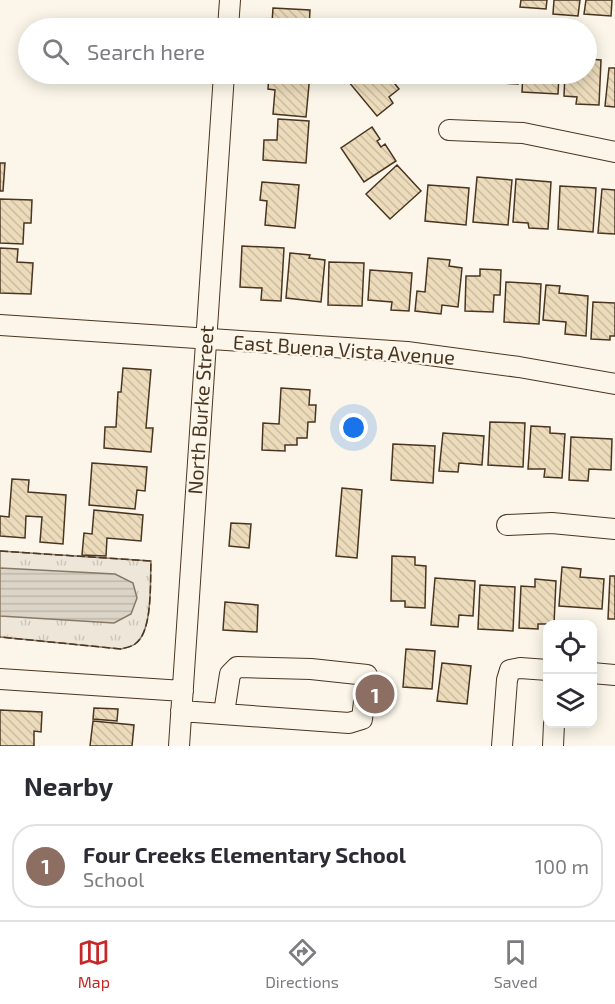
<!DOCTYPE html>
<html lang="en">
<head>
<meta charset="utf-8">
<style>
	:root { --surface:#fff; --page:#f7f7f7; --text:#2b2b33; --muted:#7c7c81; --line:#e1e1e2; --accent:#c62828 }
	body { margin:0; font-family:"Exo 2",sans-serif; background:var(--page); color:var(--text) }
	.controls { position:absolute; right:18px; bottom:18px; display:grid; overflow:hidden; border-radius:12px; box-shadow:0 3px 15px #0003 }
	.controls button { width:54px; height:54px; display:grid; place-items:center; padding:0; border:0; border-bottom:2px solid var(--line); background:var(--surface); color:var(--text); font:30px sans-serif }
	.you { position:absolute; left:354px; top:428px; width:21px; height:21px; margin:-15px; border:4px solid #fff; border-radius:50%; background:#1a73e8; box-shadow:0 0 0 9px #1a73e833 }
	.badge { display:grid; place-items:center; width:39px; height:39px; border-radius:50%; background:var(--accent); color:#fff; font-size:20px; font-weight:700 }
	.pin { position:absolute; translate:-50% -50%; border:3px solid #fff; box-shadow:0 2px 6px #0006 }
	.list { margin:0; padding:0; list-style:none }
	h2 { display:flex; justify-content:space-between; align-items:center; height:78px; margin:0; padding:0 24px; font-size:26px }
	h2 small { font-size:20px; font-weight:400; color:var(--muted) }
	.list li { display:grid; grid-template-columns:39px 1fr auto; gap:18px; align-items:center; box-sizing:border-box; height:84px; margin:0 12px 12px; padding:0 12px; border:2px solid var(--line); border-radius:24px }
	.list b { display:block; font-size:22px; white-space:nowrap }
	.list p { margin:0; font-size:20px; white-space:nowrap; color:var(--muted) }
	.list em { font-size:20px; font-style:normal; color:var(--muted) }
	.icon { flex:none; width:33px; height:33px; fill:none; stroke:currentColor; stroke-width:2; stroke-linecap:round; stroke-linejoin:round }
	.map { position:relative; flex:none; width:615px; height:746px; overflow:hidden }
	.search { position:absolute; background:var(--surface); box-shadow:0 3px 15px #0003; left:18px; right:18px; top:18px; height:66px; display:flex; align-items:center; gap:15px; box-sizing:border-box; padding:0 21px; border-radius:33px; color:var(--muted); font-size:22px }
	.sheet { height:174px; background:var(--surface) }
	nav { display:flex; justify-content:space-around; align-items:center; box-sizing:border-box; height:84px; border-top:2px solid var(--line); background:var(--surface); font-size:16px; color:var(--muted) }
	nav a { display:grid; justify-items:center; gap:3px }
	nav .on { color:var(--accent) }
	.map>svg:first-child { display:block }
</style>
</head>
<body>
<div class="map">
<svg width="615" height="746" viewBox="0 0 615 746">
	<defs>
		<pattern id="grass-tufts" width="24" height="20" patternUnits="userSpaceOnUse" patternTransform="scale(1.5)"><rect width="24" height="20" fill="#ede6d9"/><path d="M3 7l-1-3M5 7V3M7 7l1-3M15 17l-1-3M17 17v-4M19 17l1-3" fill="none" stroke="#cdc6ba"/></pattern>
		<pattern id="water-rules" width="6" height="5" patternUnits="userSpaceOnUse" patternTransform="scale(1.5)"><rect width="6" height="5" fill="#dcd4c6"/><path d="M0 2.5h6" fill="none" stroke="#beb7aa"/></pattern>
		<pattern id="building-back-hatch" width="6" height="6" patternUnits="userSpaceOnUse" patternTransform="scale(1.5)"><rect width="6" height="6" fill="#ecdcbc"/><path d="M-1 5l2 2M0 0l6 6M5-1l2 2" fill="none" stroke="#ccbda1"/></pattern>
	</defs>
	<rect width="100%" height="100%" fill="#fbf6e9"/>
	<path fill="url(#grass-tufts)" stroke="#887966" stroke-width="1.5" d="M0 551 151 561C150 582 153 632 135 644 131 647 125 648 121 649L0 637Z"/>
	<path fill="url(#water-rules)" stroke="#887966" stroke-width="1.5" d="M0 568 115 574 133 583 137 598 131 614 114 623 0 616Z"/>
	<path fill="url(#building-back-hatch)" stroke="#4a3520" stroke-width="1.5" d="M521 0H547L546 9 520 7Z
		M554 0H580L578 16 553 14Z
		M586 0H612L611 16 584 14Z
		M273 8 310 10 309 28H276L277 23H272Z
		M586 56 587 59 601 60 599 105 576 104 577 97 564 96 565 74H586Z
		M609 68H615V107L605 106Z
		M269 74H310L306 117 273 114 275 90 268 89Z
		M358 74H387L399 89 389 97 393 103 377 116 348 81Z
		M483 74H518V84L483 82Z
		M523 74H559L558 94 522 92Z
		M278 119 309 121 306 163 263 160 264 140H277Z
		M372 127 380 139 377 141 381 147 385 144 396 161 364 182 341 148Z
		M0 163H5L3 191H0Z
		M397 165 421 191 390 219 366 194Z
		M477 177 512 180 508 225 473 222Z
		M516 179 551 182 548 229 529 228 528 223 513 222Z
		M262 182 299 185 295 228 265 225 267 201 260 200Z
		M428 185 469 188 466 225 425 221Z
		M560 186 596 188 593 232 558 229Z
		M602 189 615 190V234L598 233Z
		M0 199 32 200 31 223H24L23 244 0 243Z
		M242 246 284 248 281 301 261 300 262 288 240 287Z
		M0 248 18 249 17 262 33 263 31 294 0 293Z
		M290 253 310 255 309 258 325 260 321 302 286 298Z
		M428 258 450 260 449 266 462 268 458 307 442 305 441 314 415 311 417 291 425 292Z
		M329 262 364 263 362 306 328 305Z
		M480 269 501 270 500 295H494L493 312 465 311 466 276H480Z
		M370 270 412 273 409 311 391 310 392 302 368 300Z
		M506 282 541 284 539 324 504 322Z
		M546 285 560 286 559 293 588 296 586 336 565 334 566 322 543 320Z
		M593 302 615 303V336H610V340L591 339Z
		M123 368 151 370 146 428H153L151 452 104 448 105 427H116L118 392H121Z
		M281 388 310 390 309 405H316L315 422H308L307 438H297V445H285V451L262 450 263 423 279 424Z
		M490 422 525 423 523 467 488 465Z
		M531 426 550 427V433L565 434 562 478 544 477 545 469H528Z
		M443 433 484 436 482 465 459 463 458 472 439 471Z
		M571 437 612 439 611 470 589 469 588 481 569 480Z
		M393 444 435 446 433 483 391 480Z
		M92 463 147 467 145 491 137 490 135 509 89 505Z
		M12 479 29 480 28 492 66 495 63 544 40 542 42 517 26 516 25 538 0 536V516L9 517Z
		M342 488 362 490 357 558 336 556Z
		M94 510 143 515 141 541 107 538 106 556 82 555 84 533 92 534Z
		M231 523 251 524 249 548 229 546Z
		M392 556 415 557V565L426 566 425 608 405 607V601H391Z
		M562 567 581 569 580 577 604 579 602 609 559 606Z
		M610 576H615V619H608Z
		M435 578 475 581 473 616 459 615 458 627 431 625Z
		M535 579 556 581 554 624H538V629L519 628 521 586 535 587Z
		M480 585 515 587 513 631 478 629Z
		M225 602 258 605 257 632 223 630Z
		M406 649 435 651 432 689 403 687Z
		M442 663 471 666 467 704 437 701Z
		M94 708 118 709 117 721 93 719Z
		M0 710 42 712 41 732 34 731V746H0Z
		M93 721 134 725 132 746H90Z"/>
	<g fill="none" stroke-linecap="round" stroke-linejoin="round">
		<g stroke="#4a3520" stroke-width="22">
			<path id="minor" d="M228 28 230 0
				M449 130 523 133 615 152
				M0 325 407 352 519 367 615 384
				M507 525 552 523 615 529
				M592 673 615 675
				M0 679 183 691
				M181 711 349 723 362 719 367 675 311 669 237 667 230 674 224 713
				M179 746 224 74
				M502 746 507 680 510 670 520 668 548 670
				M553 746 554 724"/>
		</g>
		<use href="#minor" stroke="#fbf6e9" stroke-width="20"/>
		<path stroke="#4a3520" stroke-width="1.5" stroke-dasharray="8 3" stroke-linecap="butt" d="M0 551 151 561C150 582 153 632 135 644 131 647 125 648 121 649L0 637"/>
	</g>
	<g text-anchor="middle" stroke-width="4.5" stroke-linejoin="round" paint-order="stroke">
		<g font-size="20" fill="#4a3520" stroke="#fbf6e9">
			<text transform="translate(344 350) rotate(4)" y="7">East Buena Vista Avenue</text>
			<text transform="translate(201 410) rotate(-86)" y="7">North Burke Street</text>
		</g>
	</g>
</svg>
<div class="controls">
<button><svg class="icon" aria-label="locate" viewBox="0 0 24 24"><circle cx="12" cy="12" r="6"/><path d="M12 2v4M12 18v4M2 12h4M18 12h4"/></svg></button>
<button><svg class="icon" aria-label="layers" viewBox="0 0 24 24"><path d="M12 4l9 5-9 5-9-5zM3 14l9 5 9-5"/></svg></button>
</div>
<div class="you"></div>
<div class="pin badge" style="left:375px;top:694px;background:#8d6e63">1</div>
<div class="search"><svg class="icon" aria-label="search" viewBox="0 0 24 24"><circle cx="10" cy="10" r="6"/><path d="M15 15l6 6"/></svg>Search here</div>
</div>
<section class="sheet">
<h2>Nearby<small></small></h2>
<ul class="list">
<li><span class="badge" style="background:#8d6e63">1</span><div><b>Four Creeks Elementary School</b><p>School</p></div><em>100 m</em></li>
</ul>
</section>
<nav>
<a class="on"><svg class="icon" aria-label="map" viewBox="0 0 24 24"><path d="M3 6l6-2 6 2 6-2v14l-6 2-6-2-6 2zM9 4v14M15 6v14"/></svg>Map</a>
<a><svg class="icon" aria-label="directions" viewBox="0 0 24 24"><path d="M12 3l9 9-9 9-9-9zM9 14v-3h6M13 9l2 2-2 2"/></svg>Directions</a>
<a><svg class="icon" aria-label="saved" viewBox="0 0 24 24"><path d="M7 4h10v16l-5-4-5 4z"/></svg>Saved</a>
</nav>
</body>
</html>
